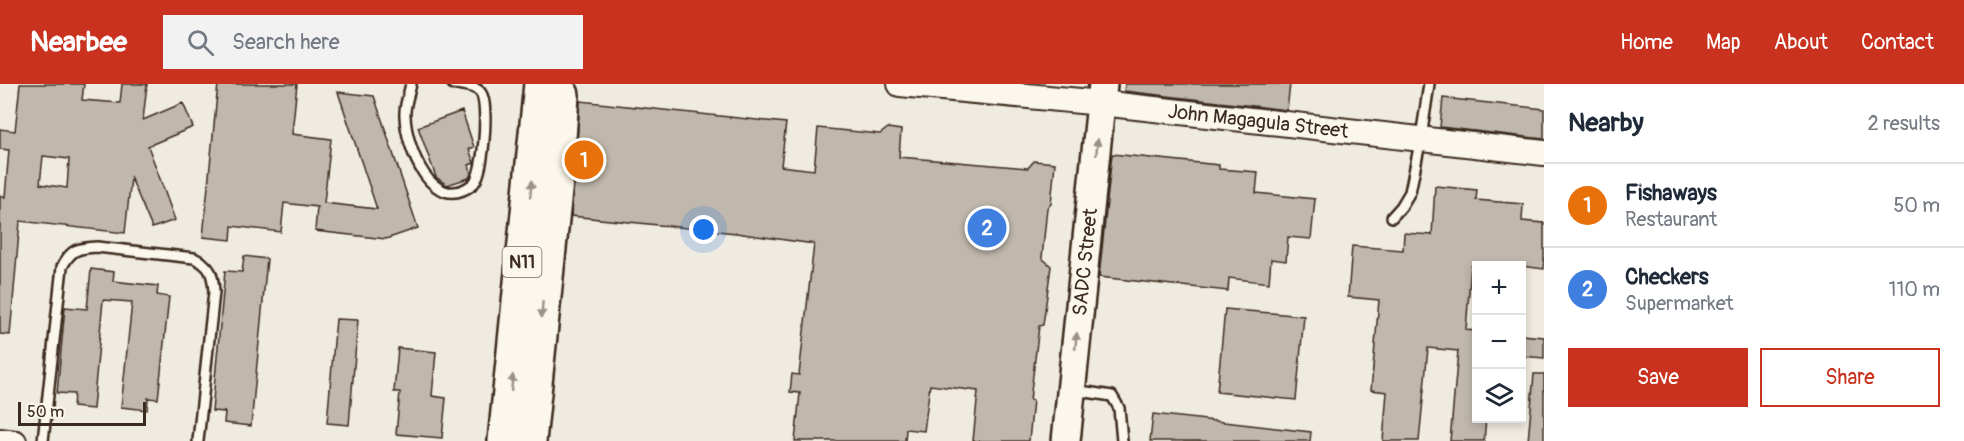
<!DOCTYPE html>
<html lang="en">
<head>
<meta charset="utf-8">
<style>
	:root { --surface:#fff; --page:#f2f2f3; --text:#1f2937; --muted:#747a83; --line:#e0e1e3; --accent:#c8321e }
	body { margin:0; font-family:Pangolin,sans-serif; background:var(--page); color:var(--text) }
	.controls { position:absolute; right:18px; bottom:18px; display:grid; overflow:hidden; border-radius:0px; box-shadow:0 3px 9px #0003 }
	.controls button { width:54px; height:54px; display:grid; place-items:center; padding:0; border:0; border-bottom:2px solid var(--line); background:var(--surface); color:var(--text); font:30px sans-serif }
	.scale { position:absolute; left:18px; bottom:15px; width:128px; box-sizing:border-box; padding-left:6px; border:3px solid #3b2a1e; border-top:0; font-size:16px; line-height:21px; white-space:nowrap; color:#3b2a1e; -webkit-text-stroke:4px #fbf7ec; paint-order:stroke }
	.you { position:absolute; left:704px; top:146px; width:21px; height:21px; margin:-15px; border:4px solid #fff; border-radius:50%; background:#1a73e8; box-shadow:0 0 0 9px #1a73e833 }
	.badge { display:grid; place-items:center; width:39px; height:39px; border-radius:50%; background:var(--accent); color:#fff; font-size:20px; font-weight:700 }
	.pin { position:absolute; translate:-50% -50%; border:3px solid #fff; box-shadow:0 2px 6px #0006 }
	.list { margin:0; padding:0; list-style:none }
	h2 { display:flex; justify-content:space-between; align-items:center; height:78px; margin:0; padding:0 24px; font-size:26px }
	h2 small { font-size:20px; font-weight:400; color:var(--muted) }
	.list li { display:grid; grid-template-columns:39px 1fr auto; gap:18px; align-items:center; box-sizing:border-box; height:84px; padding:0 24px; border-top:2px solid var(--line) }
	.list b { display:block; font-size:22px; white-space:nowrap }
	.list p { margin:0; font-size:20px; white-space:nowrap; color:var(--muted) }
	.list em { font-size:20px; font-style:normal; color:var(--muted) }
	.actions { display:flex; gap:12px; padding:18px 24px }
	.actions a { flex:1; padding:14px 0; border:2px solid var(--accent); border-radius:0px; text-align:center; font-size:21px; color:var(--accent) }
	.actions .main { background:var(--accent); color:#fff }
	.icon { flex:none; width:33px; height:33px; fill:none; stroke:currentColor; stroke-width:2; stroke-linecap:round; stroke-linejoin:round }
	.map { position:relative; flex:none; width:1544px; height:357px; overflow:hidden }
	header { display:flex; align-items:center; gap:36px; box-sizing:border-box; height:84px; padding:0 30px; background:var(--accent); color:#fff }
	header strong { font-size:28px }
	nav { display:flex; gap:33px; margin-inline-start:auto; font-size:21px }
	.search { width:420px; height:54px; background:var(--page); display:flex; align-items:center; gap:15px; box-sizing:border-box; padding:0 21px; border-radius:0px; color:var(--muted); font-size:22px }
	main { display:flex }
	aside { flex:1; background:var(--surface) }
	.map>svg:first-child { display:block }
</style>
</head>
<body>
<header>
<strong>Nearbee</strong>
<div class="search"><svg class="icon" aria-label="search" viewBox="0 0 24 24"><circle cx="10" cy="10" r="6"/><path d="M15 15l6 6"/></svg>Search here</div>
<nav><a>Home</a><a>Map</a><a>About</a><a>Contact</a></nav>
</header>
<main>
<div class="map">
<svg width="1544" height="357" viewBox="0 0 1544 357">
	<rect width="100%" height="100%" fill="#f0ebe0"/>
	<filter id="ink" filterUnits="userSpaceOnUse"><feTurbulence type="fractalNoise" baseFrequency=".0167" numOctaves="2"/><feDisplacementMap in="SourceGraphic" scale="12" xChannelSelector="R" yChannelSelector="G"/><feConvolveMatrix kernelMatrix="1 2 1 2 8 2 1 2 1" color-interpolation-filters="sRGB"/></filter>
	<g filter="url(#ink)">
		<path fill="#c0b8ad" stroke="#3b2a1e" stroke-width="1.5" fill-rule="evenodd" d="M20 0H84L82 16 120 19 122 0H147L143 36 183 19 193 43 148 62 175 136 152 144 131 94 125 149 20 137 10 251 0 250V112L5 113 9 66 0 65V45L15 47ZM43 72 69 75 67 104 40 100Z
			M218 0H297L292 50 331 55 324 119 377 125 338 8 374 12 418 144 386 155 315 147 317 123 284 119 281 148 232 142 231 156 203 153Z
			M1125 0H1290L1287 26 1124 7Z
			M1443 14 1544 25V55L1440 43Z
			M580 17 786 39 781 82 814 86 818 44 880 50 888 44 901 46 899 73 1028 84 1034 77 1055 79 1051 120 1047 124 1042 174 1051 182 1043 241 1039 242 1030 316H1033L1029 357H973L978 307 930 301 924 347 906 345 905 357H795L800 309 790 308 792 290 799 291 814 160 736 149 571 132Z
			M462 27 474 63 469 65 474 79 469 81 471 89 469 94 447 101 436 93 418 43Z
			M1112 70 1219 81V85L1258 88 1256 109 1315 115 1311 155 1288 153 1286 177 1271 175 1269 199 1229 194 1228 207 1099 193Z
			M1435 102 1477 106 1476 116 1523 120 1522 137 1544 139V185L1521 182H1471L1466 246 1476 247V334H1486L1484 357H1450L1458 267 1428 264 1419 357H1383L1387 308 1371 306 1379 216 1348 213 1352 162 1403 166 1404 149 1432 151Z
			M244 172 267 175 251 342 224 339 225 328 212 327 225 187 242 188Z
			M91 185 114 188 113 197 158 202 157 211 169 213 158 315 148 314 147 326 121 323 132 218 103 216 93 325 73 323 74 310 57 309 65 223 87 225Z
			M1225 225 1304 232 1296 316 1217 308Z
			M336 235 358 236 349 341 327 339Z
			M1521 251 1544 253V274L1521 272Z
			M398 264 436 268 432 312 446 314 442 354 396 350 400 308H394Z
			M1534 290H1544V357H1528Z
			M1153 330 1311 348 1310 357H1150Z"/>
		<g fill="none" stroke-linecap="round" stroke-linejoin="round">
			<g stroke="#3b2a1e" stroke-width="14">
				<path id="service" d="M411 0C409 10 404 22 405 32 406 63 432 132 473 100 484 91 488 25 482 11 478 1 461 1 453 0
					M1392 133 1401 123 1410 108 1421 54 1429 0
					M1074 306 1112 312 1119 324 1122 357
					M43 357 62 183C71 165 78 164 97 163L194 174C211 182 213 190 214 208L198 357"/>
			</g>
			<g stroke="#3b2a1e" stroke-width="24">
				<path id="minor" d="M0 355 16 357"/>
			</g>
			<g stroke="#3b2a1e" stroke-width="28">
				<g id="tertiary">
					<path id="s1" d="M900 0 1101 19 1544 69"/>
				</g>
			</g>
			<g stroke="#3b2a1e" stroke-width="32">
				<g id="secondary">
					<path id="s2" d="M1066 357 1103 0"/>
				</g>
			</g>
			<g stroke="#3b2a1e" stroke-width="38">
				<path id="trunk" d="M505 357 541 0
					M529 357 556 97 562 11"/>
			</g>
			<use href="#service" stroke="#fbf7ec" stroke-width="9"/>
			<use href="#minor" stroke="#fbf7ec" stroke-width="20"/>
			<use href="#tertiary" stroke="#fbf7ec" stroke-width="24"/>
			<use href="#secondary" stroke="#fbf7ec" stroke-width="27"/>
			<use href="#trunk" stroke="#fbf7ec" stroke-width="33"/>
		</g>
		<defs><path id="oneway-solid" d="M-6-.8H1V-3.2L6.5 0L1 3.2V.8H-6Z" transform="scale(1.5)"/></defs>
		<g fill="#9b9085">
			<use href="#oneway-solid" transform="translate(1097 63) rotate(-84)"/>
			<use href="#oneway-solid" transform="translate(531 105) rotate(-84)"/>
			<use href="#oneway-solid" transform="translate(542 225) rotate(95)"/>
			<use href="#oneway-solid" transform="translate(1076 257) rotate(-84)"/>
			<use href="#oneway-solid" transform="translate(512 299) rotate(-84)"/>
		</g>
	</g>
	<g text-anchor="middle" stroke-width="4.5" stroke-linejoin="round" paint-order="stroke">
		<rect fill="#fbf7ec" stroke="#75685c" stroke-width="1.5" x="502.5" y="163" width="39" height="30" rx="4.5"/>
		<g font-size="18" font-weight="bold" fill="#3b2a1e">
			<text x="522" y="184">N11</text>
		</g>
		<g font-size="20" fill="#3b2a1e" stroke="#fbf7ec">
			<text dy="7" stroke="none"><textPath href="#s1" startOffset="360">John Magagula Street</textPath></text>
			<text dy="7" stroke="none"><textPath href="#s2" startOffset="180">SADC Street</textPath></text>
		</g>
	</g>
</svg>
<div class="controls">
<button>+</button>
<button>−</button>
<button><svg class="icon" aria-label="layers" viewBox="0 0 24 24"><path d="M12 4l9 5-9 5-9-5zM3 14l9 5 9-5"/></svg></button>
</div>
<div class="scale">50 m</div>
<div class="you"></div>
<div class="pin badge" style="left:584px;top:76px;background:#e8710a">1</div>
<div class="pin badge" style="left:987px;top:144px;background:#3f7fe0">2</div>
</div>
<aside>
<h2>Nearby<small>2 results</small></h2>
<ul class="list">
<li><span class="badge" style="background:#e8710a">1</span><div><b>Fishaways</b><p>Restaurant</p></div><em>50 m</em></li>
<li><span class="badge" style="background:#3f7fe0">2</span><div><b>Checkers</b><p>Supermarket</p></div><em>110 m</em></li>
</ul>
<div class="actions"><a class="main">Save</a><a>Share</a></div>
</aside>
</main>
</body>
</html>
